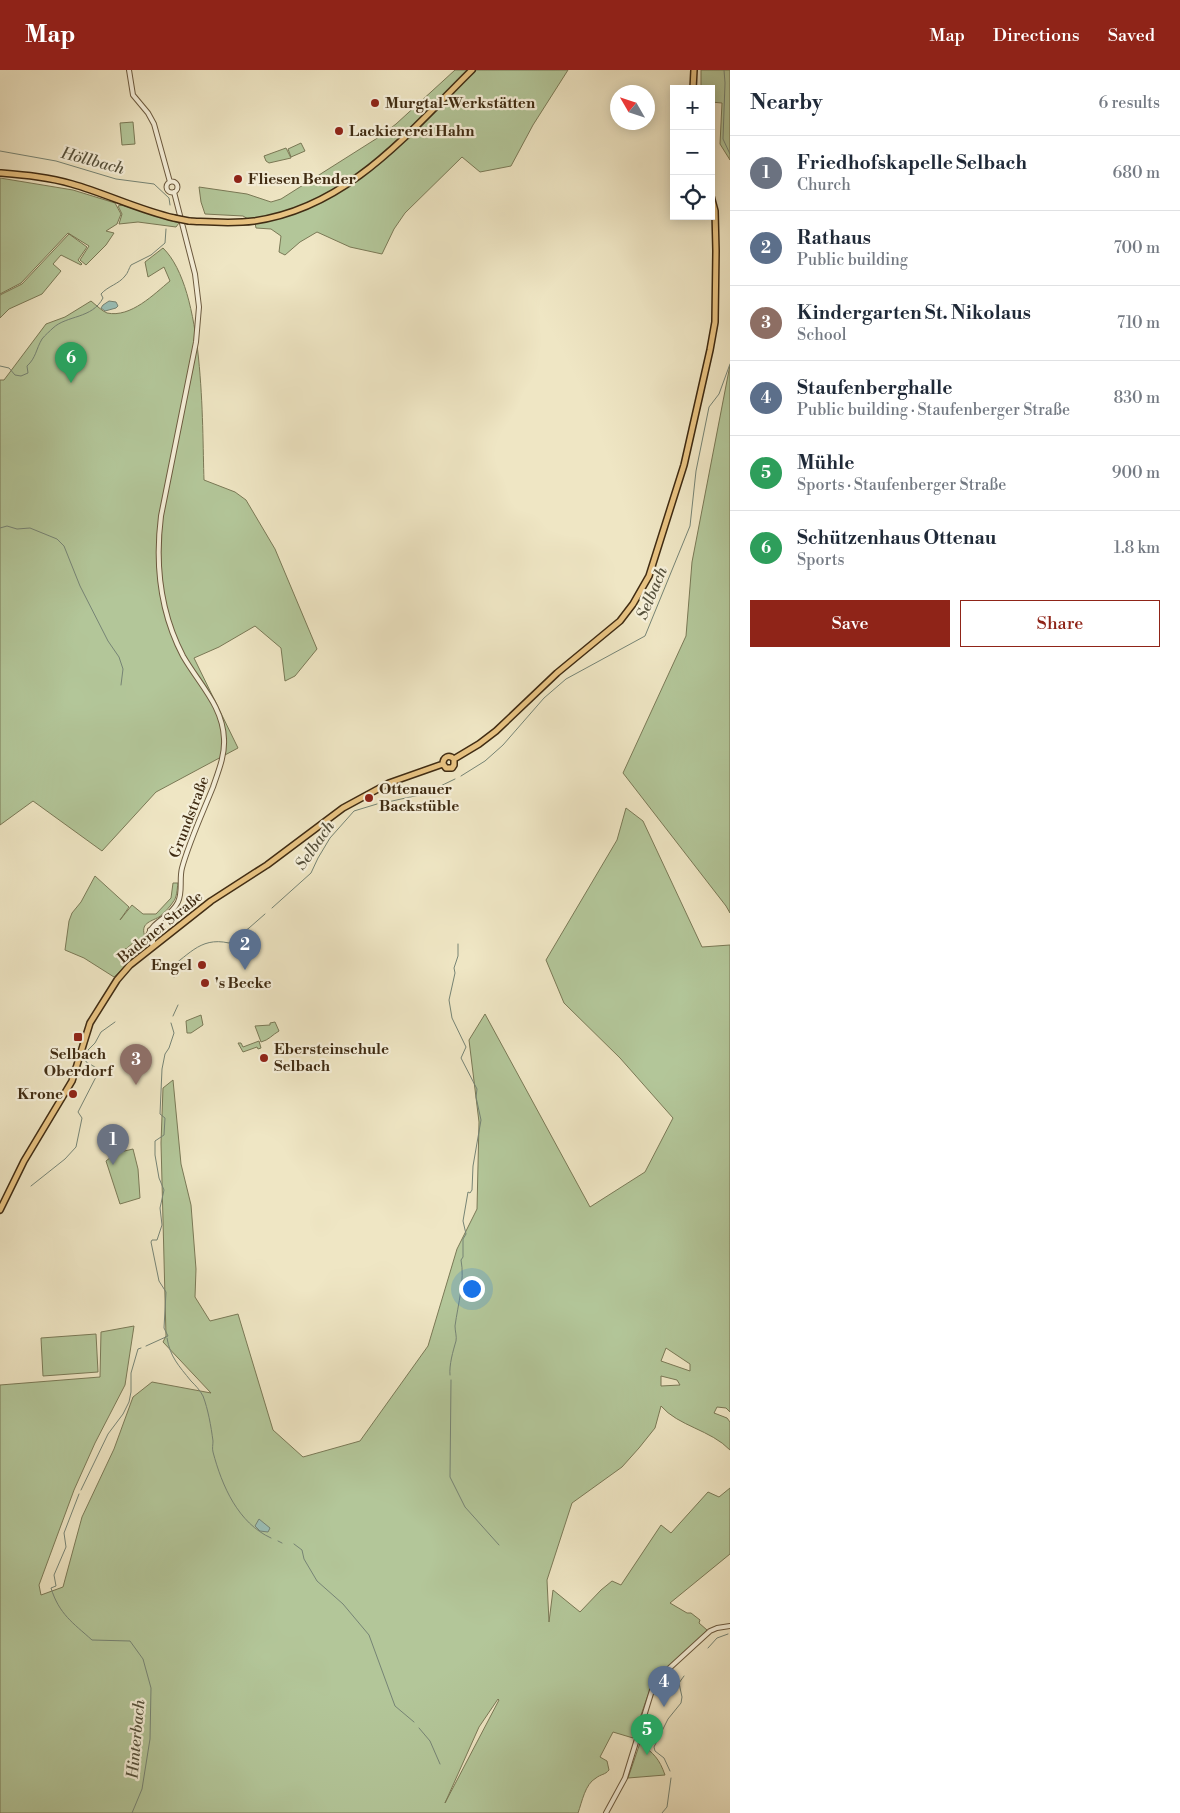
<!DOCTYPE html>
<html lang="en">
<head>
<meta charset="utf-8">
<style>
	:root { --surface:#fff; --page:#f2f2f3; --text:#1f2937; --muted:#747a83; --line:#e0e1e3; --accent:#8f2418 }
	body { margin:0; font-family:"Libre Bodoni",serif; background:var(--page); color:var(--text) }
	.controls { position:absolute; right:15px; top:15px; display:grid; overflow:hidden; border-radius:0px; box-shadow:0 2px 12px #0003 }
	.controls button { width:45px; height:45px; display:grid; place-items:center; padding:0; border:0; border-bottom:1px solid var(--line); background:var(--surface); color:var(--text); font:25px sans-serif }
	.compass { position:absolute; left:610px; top:15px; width:45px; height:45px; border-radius:50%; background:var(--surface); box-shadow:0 2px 12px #0003; rotate:309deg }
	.you { position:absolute; left:471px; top:1218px; width:18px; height:18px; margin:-12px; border:4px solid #fff; border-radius:50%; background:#1a73e8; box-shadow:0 0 0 8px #1a73e833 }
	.badge { display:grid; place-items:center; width:32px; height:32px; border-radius:50%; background:var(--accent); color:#fff; font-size:16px; font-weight:700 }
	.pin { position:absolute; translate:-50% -41px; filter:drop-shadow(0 1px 2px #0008) }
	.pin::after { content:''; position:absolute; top:26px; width:18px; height:15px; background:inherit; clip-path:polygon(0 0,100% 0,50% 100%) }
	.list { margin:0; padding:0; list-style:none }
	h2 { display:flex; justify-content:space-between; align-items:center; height:65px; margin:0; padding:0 20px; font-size:21px }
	h2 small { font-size:16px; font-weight:400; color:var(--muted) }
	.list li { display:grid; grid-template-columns:32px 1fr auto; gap:15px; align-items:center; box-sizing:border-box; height:75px; padding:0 20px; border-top:1px solid var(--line) }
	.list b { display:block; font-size:19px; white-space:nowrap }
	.list p { margin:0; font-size:16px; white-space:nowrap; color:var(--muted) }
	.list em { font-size:16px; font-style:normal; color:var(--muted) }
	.actions { display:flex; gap:10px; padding:15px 20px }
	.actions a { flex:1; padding:11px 0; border:1px solid var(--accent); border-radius:0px; text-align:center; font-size:18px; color:var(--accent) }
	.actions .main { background:var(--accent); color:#fff }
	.icon { flex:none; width:28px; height:28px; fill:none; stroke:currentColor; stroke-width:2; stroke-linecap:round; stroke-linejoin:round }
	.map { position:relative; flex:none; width:730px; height:1743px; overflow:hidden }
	header { display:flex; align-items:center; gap:30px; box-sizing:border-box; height:70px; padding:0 25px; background:var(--accent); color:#fff }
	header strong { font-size:24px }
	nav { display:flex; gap:28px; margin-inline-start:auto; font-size:18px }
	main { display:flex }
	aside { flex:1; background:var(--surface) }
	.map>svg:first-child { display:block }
</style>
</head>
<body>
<header>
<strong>Map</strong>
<nav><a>Map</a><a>Directions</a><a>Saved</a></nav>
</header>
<main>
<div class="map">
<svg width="730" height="1743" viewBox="0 0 730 1743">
	<rect width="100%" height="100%" fill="#efe6c4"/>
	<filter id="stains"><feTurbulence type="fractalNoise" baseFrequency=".004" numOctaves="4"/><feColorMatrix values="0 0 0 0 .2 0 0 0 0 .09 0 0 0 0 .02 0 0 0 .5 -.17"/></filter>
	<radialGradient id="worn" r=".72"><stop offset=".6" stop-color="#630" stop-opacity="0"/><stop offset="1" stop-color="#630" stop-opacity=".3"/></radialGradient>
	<path fill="#b3c699" stroke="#7a7956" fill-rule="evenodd" d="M455 0H568L533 55 511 96 480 102 462 87 405 143 394 159 382 184 350 177 317 162 300 172 285 185 279 182 281 166 271 159 256 158 255 153 243 146 205 144 201 132 199 117 247 124 271 132 281 129 379 67 396 54Z
		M701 0H730V90L720 74 722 33 711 32V19H701Z
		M133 52 135 74 122 75 120 53Z
		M301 73 305 81 291 87 288 79Z
		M286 78 291 88 269 93 266 91 264 86Z
		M0 108 73 120 115 133 121 144 117 154 106 161 114 163 106 175 86 195 80 190 89 176 68 163 21 213 0 224Z
		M122 135 179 153 176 157 138 152 119 154 122 144 118 136Z
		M69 164 87 177 78 190 82 194 81 195 61 185 53 194 61 201 42 224 9 239 0 248V225L22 214Z
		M163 178C205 219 202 353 204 410L235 422 246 430 275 479 317 579 295 606 285 611 281 578 255 556 219 577 194 588 238 678 156 722 102 781 33 731 0 755V310H4L46 254 65 247 91 231C96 235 102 241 107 243 131 248 154 224 170 211L164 197 148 207 145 192Z
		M730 295V843L726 836 623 703 686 566 692 492Z
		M626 738 643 751 702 877 730 875V1342L726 1338 717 1337 714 1343 727 1348 730 1352V1380C711 1360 678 1356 661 1336L655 1358 639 1378 622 1397 572 1433 547 1510 549 1552 553 1520 580 1542 601 1520 612 1511 621 1515 661 1455 671 1463 708 1422 719 1427 730 1418V1484L670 1533 687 1543H691L700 1550 699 1553 707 1560 687 1581 658 1605 648 1625 633 1668 613 1662 600 1687 607 1691 609 1700C605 1705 601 1704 596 1708 585 1714 582 1732 578 1743H0V1315L100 1307 101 1262 134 1256 125 1315 95 1373 74 1420 39 1515 41 1525 63 1517 82 1447 114 1379 133 1327 152 1312 211 1323 163 1272 166 1266 161 1073 163 1018 173 1010 181 1094 191 1135 196 1199 195 1227 210 1251 238 1244 273 1360 303 1387 360 1371 428 1276 457 1179 477 1139 479 1052 469 970 485 944 590 1137 645 1102 673 1048 620 988 564 933 546 890 617 770ZM666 1278 690 1294V1301L661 1291ZM661 1306 677 1310 680 1315 661 1316ZM498 1629 499 1630 445 1733 479 1657Z
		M95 806 129 837 120 850 132 835 143 844H156L171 828 173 813H178C177 819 177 828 173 832 170 837 163 844 159 847 150 852 140 853 145 867L138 875 134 872 126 879 125 878 133 888 114 907 84 888 65 880 69 851 72 843 81 832Z
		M201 945 203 955 191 963H187L186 951Z
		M275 952 279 961C272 965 269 970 261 972L255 956 270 955V953Z
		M259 971 261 978 258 979 257 977 243 982 238 973H241L243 977Z
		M133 1079 138 1099 140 1128 120 1134 106 1091 116 1083Z
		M96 1264 98 1302 43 1306 41 1268Z
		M640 1673C654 1684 659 1688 665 1705L628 1708Z"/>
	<path fill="#9abfb7" stroke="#768475" d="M109 231 116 232 118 236 116 238 105 241 101 238 103 235Z
		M259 1449 270 1458 268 1462 260 1461 255 1456Z"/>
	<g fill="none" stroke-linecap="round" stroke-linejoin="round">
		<path stroke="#768475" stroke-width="1" d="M724 0 725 13 723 69 730 84
			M0 81 56 91 116 109 154 114 169 128 170 135
			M0 296 9 298 15 305 21 306 28 303 27 296C36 288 36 279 42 269 45 265 50 261 53 258 67 245 92 249 103 228L101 224C108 216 119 214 125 206 128 203 129 198 131 195L151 185 165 173 166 159
			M0 458 7 456 17 459 30 458 57 469 64 476 80 516 108 571 119 587 123 599 121 615
			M461 706 485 691 503 675 544 628 566 609 645 566 690 456 696 401 709 337 719 324 730 294
			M383 733 424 724 455 709
			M272 838 311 803 318 788 330 768 354 741 377 734
			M172 898 174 907
			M164 901C188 888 198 866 229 873L249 858 265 844
			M173 946 178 935
			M95 997 86 992 88 980 95 973 101 962 115 952
			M31 1116 65 1089 76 1077 82 1048 78 1042 98 1003 97 1000
			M167 1268C170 1287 179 1296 191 1311 195 1315 200 1320 203 1326 208 1339 211 1356 213 1371 213 1375 212 1378 213 1382 222 1416 238 1453 271 1468
			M146 1276 168 1266 164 1258 166 1222 159 1211 151 1172 152 1170H157L162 1155 160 1138 164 1120 159 1108 155 1085V1071L164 1065 165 1048 160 1044 162 999 165 984 169 978 174 963 171 953
			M450 1305C449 1295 453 1281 456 1271 457 1267 455 1261 455 1256 458 1234 465 1210 461 1190L463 1187V1169L466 1164 463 1151 468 1122 470 1123 472 1120 473 1096 481 1050 476 1027 477 1019 461 988 466 977 452 948 449 930 455 903 454 898 458 886V874
			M451 1310 450 1407 465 1437 499 1475
			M81 1420 108 1364 123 1344 129 1332 131 1322V1303L138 1279 141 1278
			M79 1424 64 1463 66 1477 54 1505 56 1516 51 1518C59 1544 73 1553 92 1570L130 1571 143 1589 151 1618 150 1669 142 1719 132 1743
			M278 1471 282 1473
			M294 1474 302 1480 304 1489 317 1511 343 1534 369 1565 395 1636 414 1652
			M708 1578 717 1568 728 1564
			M419 1658 430 1671 440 1694
			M670 1701 664 1688 655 1681 654 1677 668 1649 681 1633 682 1627 679 1613 684 1606
			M662 1743 667 1737 671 1708"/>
		<g stroke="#6c5a3f" stroke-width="6">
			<path id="minor" d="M129 0 133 25 148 43 154 54 170 112
				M166.5 117a5.5 5.5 0 1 1 11 0a5.5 5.5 0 1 1-11 0Z
				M150 860 153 866V875
				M153 876 148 865C154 850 171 847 178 832 183 822 179 809 182 798 189 772 203 742 213 717 218 702 225 686 224 669 223 636 199 614 183 586 160 542 155 494 161 446L196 272 199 237 195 204 174 122
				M606 1743 625 1708 653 1617 663 1604 710 1561 717 1558 730 1556"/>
		</g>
		<g stroke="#402c13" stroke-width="8">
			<path id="major" d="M693 19 694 0
				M0 103C24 105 49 107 72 114 107 124 139 140 174 148
				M189 151C211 152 232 154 254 151 348 138 409 62 472 0
				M443 694C443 687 449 684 454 689L479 674 496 661 557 603 620 551 633 534 649 506 684 395 710 280 715 252 716 181 715 141 711 126
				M443 694 446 698H452L454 695V689
				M0 1140 24 1091 72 1011 90 953 117 910 130 895 211 831 267 795 343 738 389 713 443 694"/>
		</g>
		<use href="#minor" stroke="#f5efd9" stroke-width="4"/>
		<use href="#major" stroke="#e8c382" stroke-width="5"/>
		<g stroke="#402c13" stroke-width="8" stroke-linecap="butt">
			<path id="major-bridge" d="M174 148 189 151"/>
		</g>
		<use href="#major-bridge" stroke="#e8c382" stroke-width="5"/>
	</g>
	<g fill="#8f2418" stroke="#f5efd9" stroke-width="2">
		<circle cx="375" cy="33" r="5"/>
		<circle cx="339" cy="61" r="5"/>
		<circle cx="238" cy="109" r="5"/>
		<circle cx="369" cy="728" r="5"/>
		<circle cx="202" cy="895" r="5"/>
		<circle cx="205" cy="913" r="5"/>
		<rect x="73" y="962" width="10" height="10" rx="2.5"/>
		<circle cx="264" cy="988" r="5"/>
		<circle cx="73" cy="1024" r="5"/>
	</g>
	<g text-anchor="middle" stroke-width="4.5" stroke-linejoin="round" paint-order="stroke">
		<g font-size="15" font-weight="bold" fill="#402c13" stroke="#f5efd9" text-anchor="start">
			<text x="385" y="38">Murgtal-Werkstätten</text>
			<text x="349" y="66">Lackiererei Hahn</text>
			<text x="248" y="114">Fliesen Bender</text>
			<text x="379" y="724">Ottenauer<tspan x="379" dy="17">Backstüble</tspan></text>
			<text x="192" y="900" text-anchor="end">Engel</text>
			<text x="215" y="918">'s Becke</text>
			<text x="274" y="984">Ebersteinschule<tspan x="274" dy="17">Selbach</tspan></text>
			<text x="78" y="989" text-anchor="middle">Selbach<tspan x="78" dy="17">Oberdorf</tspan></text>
			<text x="63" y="1029" text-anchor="end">Krone</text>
		</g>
		<g font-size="15" fill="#402c13" stroke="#f5efd9">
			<text transform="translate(189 747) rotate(-69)" y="5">Grundstraße</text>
			<text transform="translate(160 857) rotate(-39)" y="5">Badener Straße</text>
		</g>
		<g font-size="16" font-style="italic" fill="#56513c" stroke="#f5efd9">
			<text transform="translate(93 90) rotate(15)" y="6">Höllbach</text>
			<text transform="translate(651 523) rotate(-67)" y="6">Selbach</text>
			<text transform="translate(314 775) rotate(-55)" y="6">Selbach</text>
			<text transform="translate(135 1669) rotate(-85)" y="6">Hinterbach</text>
		</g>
	</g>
	<rect width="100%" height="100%" filter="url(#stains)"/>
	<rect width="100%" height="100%" fill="url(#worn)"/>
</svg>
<div class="controls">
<button>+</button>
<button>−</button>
<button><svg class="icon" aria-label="locate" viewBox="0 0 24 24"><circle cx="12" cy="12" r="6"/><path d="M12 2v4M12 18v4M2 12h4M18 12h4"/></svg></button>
</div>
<svg class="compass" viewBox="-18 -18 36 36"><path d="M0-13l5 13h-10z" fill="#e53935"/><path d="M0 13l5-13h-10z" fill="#747a83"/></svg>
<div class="you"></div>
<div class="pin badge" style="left:113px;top:1095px;background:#6b7280">1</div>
<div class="pin badge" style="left:245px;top:900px;background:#5c6f8a">2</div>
<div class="pin badge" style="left:136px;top:1015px;background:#8d6e63">3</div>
<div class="pin badge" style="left:664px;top:1637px;background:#5c6f8a">4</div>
<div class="pin badge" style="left:647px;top:1685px;background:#2e9e5b">5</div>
<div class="pin badge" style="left:71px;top:313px;background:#2e9e5b">6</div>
</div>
<aside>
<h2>Nearby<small>6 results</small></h2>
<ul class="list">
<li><span class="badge" style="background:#6b7280">1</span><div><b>Friedhofskapelle Selbach</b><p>Church</p></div><em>680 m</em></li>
<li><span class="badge" style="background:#5c6f8a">2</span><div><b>Rathaus</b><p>Public building</p></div><em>700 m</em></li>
<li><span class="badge" style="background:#8d6e63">3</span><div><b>Kindergarten St. Nikolaus</b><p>School</p></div><em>710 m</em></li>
<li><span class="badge" style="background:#5c6f8a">4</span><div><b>Staufenberghalle</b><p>Public building · Staufenberger Straße</p></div><em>830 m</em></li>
<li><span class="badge" style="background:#2e9e5b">5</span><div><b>Mühle</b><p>Sports · Staufenberger Straße</p></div><em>900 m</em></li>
<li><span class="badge" style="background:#2e9e5b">6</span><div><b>Schützenhaus Ottenau</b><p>Sports</p></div><em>1.8 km</em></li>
</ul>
<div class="actions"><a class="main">Save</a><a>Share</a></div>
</aside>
</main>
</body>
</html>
